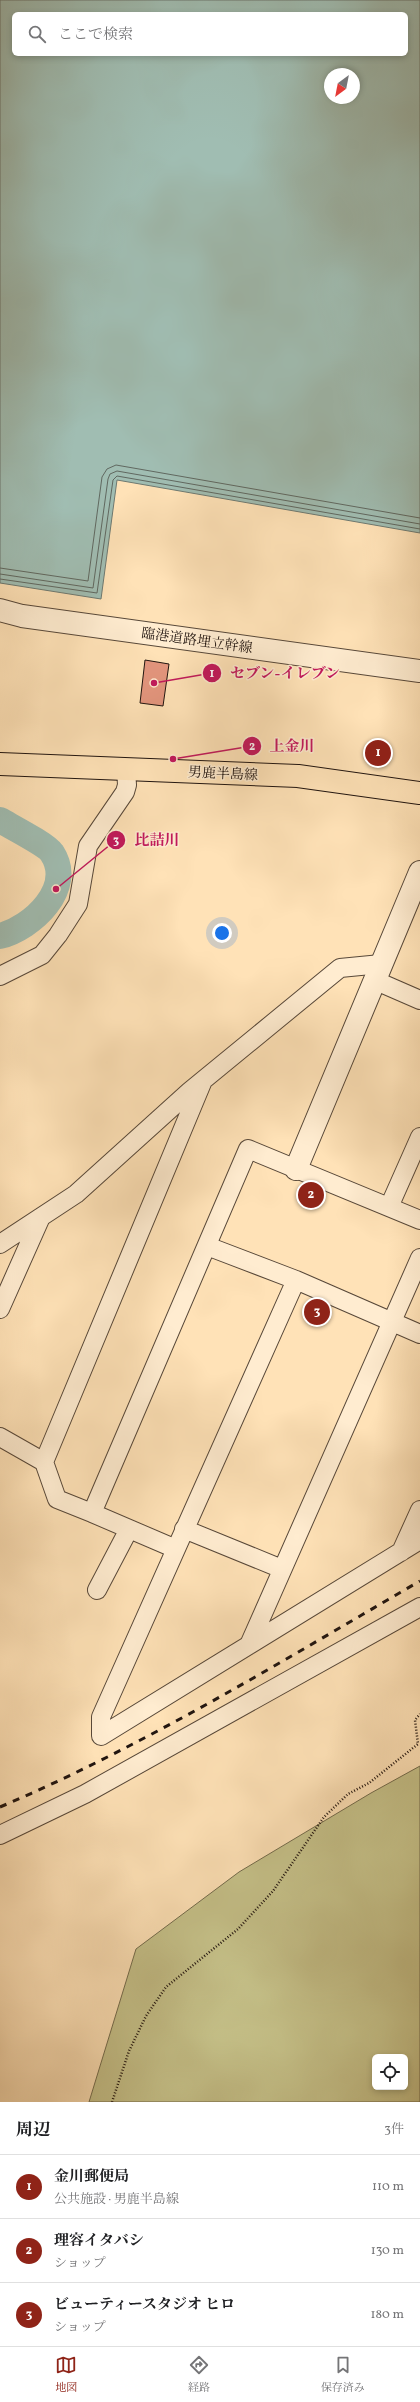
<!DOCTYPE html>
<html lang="ja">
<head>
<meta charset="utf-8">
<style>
	:root { --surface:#fff; --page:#f2f2f2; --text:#202124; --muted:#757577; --line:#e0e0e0; --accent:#8f2418 }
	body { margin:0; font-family:Vollkorn,"Noto Serif JP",serif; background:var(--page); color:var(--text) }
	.controls { position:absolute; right:12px; bottom:12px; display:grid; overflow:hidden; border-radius:6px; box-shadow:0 2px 6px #0003 }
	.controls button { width:36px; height:36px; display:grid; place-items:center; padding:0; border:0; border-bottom:1px solid var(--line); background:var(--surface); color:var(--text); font:20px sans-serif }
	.compass { position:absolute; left:324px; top:68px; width:36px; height:36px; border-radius:50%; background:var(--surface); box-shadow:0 2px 6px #0003; rotate:212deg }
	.you { position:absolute; left:222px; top:933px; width:14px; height:14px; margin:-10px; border:3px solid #fff; border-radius:50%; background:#1a73e8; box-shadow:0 0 0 6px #1a73e833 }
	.badge { display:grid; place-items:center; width:26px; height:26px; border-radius:50%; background:var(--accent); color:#fff; font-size:13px; font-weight:700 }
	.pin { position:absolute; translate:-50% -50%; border:2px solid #fff; box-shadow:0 1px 4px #0006 }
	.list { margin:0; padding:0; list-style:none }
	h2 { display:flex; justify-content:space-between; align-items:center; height:52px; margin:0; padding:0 16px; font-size:17px }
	h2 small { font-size:13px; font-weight:400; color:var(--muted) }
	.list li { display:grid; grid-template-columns:26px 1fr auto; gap:12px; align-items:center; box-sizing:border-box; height:64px; padding:0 16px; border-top:1px solid var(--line) }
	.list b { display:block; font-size:15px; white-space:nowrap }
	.list p { margin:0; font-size:13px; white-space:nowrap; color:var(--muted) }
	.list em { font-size:13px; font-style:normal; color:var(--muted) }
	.icon { flex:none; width:22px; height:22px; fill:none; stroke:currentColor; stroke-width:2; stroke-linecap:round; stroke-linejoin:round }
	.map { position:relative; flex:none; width:420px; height:2102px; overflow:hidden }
	.search { position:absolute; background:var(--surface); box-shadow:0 2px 6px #0003; left:12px; right:12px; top:12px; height:44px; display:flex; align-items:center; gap:10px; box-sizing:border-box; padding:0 14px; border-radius:6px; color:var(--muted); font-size:15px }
	.sheet { height:244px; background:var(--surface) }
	nav { display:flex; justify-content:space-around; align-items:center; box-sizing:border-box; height:56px; border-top:1px solid var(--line); background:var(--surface); font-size:11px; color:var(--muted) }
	nav a { display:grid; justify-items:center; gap:2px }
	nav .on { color:var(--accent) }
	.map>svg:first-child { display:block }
</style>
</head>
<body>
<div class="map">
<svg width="420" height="2102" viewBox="0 0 420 2102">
	<rect width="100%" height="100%" fill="#ffe2b7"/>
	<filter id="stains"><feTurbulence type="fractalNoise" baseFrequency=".005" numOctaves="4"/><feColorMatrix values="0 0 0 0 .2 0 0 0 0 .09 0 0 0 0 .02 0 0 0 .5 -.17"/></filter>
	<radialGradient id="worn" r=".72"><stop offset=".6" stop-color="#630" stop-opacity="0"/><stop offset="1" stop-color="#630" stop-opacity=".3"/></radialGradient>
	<path fill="#c6c28a" stroke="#736b4c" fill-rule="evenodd" d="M420 1766V2102H89L136 1949 239 1872 371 1793ZM375 2057H405V2087H375Z"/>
	<path fill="#a0bdb2" stroke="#6d7971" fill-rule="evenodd" d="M0 0H420V533L117 480 101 599 0 583ZM14 14H406V54H14ZM330 74H354V98H330Z"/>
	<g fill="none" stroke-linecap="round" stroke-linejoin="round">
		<path stroke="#606860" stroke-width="1" d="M0 568 88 581 102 477 107 469 116 465 420 518
			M0 574 93 588 108 479 110 474 117 471 420 524
			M0 579 97 593 113 480 117 476 420 529"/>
		<path stroke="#a0bdb2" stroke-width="26" d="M0 820C10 826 47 845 52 853 75 888 32 928 0 936"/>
	</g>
	<path fill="#e3957d" stroke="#20140f" d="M145 660 169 664 163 706 140 703Z"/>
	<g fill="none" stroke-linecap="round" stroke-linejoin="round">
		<g stroke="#584839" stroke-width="20">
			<path id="minor" d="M0 976 42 955 58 935 78 904 88 846 125 792 127 785 126 769
				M374 980 420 1000
				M389 1207 420 1137
				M0 1244 76 1194 190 1091 340 968 381 964
				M207 1246 296 1280
				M0 1309 41 1217
				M420 1334 296 1280 101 1717V1736L420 1540
				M0 1437 44 1462 202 1083
				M44 1462 57 1499 92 1513
				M184 1529 282 1569
				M176 1549 92 1513 248 1149 420 1220
				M401 1552 420 1510
				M97 1590 129 1529
				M249 1645 420 1258
				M0 1835 85 1794 420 1607"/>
		</g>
		<g stroke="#584839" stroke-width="24">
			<path id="tertiary" d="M0 610 22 616 420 671
				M296 1169 420 872"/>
		</g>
		<g stroke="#20140f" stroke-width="24">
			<path id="primary" d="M0 764 298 776 420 793"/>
		</g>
		<path stroke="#20140f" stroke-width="2.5" stroke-dasharray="1 2" stroke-linecap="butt" d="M112 2102 129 2051 146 2016 166 1987 238 1929 273 1891 324 1817 348 1794 369 1783 418 1744 415 1720 420 1714"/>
		<use href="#minor" stroke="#ffecd0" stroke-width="18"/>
		<use href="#tertiary" stroke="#ffecd0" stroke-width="22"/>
		<use href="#primary" stroke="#ffe2b7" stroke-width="22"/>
		<path stroke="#20140f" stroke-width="3" stroke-dasharray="7 7" stroke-linecap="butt" d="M0 1807C146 1745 282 1661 420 1581"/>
	</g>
	<g text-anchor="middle" stroke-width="3" stroke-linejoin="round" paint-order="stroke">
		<g font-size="14" fill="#20140f" stroke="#ffecd0">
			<text transform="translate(197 640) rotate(8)" y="5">臨港道路埋立幹線</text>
			<text transform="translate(223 773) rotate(3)" y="5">男鹿半島線</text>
		</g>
	</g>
	<path fill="none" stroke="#c2185b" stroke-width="1.5" d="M154 683L212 673M173 759L252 746M56 889L116 840"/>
	<g fill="#c2185b" stroke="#ffecd0" stroke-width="1.5">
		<circle cx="154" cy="683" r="4"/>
		<circle cx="173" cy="759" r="4"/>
		<circle cx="56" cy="889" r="4"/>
		<circle cx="212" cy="673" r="10"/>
		<circle cx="252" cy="746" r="10"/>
		<circle cx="116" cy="840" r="10"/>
	</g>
	<g font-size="12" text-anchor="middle" font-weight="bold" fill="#fff">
		<text x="212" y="677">1</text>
		<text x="252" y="750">2</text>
		<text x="116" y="844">3</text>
	</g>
	<g font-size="15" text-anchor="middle" font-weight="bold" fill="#c2185b" stroke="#ffecd0" stroke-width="3" stroke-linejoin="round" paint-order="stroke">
		<text x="285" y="678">セブン-イレブン</text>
		<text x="292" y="751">上金川</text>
		<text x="157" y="845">比詰川</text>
	</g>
	<rect width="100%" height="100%" filter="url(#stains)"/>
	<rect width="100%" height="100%" fill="url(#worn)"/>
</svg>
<div class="controls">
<button><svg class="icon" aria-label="locate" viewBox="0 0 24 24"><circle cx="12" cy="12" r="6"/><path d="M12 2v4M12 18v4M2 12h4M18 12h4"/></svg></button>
</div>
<svg class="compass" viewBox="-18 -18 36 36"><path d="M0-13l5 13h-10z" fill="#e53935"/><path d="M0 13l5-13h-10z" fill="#757577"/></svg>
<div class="you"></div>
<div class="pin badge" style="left:378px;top:753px">1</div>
<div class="pin badge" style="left:311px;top:1195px">2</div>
<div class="pin badge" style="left:317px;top:1312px">3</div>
<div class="search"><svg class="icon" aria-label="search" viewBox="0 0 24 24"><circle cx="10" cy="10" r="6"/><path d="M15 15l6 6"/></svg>ここで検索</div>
</div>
<section class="sheet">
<h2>周辺<small>3件</small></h2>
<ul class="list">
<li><span class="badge">1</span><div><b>金川郵便局</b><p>公共施設 · 男鹿半島線</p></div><em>110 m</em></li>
<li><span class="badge">2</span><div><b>理容イタバシ</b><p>ショップ</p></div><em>130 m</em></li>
<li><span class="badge">3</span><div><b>ビューティースタジオ ヒロ</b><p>ショップ</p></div><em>180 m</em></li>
</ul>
</section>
<nav>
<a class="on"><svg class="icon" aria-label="map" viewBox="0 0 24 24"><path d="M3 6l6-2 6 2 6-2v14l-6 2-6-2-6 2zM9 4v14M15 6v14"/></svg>地図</a>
<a><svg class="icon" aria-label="directions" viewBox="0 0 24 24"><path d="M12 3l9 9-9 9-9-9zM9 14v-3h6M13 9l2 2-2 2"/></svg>経路</a>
<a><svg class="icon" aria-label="saved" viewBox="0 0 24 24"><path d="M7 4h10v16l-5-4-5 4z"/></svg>保存済み</a>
</nav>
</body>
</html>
